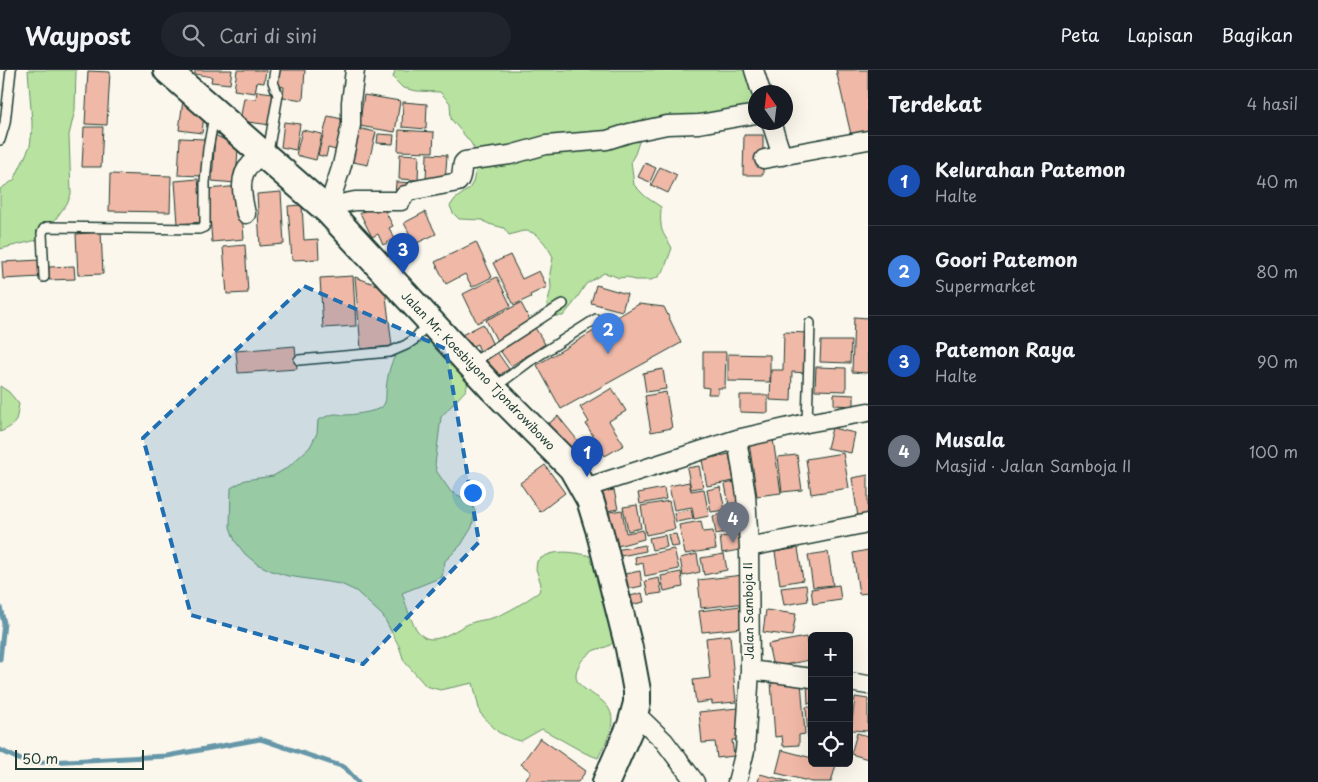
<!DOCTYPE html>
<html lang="id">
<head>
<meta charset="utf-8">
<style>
	:root { --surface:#171b24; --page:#20242c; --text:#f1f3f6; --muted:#9ea1a6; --line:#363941; --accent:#0f766e }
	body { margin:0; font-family:"Playpen Sans",sans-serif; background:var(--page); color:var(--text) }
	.controls { position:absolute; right:15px; bottom:15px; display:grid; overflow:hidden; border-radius:8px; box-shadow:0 5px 20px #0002 }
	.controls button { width:45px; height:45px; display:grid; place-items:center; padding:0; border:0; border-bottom:1px solid var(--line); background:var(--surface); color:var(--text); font:25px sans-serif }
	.compass { position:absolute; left:748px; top:15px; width:45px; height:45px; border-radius:50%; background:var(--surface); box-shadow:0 5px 20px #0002; rotate:346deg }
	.scale { position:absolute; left:15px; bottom:12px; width:129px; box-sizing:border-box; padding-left:5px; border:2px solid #1f3d34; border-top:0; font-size:14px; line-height:18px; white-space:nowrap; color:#1f3d34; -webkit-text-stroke:4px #fbf7ec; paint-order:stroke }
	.you { position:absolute; left:472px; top:422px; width:18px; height:18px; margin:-12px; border:4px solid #fff; border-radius:50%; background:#1a73e8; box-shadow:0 0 0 8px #1a73e833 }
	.badge { display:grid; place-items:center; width:32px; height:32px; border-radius:50%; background:var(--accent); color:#fff; font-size:16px; font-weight:700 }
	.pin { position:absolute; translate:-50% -41px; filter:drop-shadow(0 1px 2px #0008) }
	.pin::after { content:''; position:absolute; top:26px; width:18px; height:15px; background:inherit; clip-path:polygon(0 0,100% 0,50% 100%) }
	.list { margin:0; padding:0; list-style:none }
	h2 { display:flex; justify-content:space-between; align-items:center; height:65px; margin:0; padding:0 20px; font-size:21px }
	h2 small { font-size:16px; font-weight:400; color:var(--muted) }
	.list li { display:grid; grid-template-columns:32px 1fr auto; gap:15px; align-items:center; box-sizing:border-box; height:90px; padding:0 20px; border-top:1px solid var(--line) }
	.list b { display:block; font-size:19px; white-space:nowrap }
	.list p { margin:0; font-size:16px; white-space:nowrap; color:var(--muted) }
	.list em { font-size:16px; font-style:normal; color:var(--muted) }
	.icon { flex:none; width:28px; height:28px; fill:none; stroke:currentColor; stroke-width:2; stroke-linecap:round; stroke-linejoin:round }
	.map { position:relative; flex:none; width:868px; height:712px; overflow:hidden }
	header { display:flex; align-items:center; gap:30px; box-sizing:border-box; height:70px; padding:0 25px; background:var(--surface); border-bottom:1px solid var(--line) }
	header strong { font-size:24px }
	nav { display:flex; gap:28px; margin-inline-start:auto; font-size:18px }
	.search { width:350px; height:45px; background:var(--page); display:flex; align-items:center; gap:12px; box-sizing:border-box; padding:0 18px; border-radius:28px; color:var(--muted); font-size:19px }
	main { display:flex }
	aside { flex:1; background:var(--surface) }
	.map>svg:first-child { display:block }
</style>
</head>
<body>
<header>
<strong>Waypost</strong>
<div class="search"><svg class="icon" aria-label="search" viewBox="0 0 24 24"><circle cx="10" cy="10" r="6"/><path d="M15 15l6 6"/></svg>Cari di sini</div>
<nav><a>Peta</a><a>Lapisan</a><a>Bagikan</a></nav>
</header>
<main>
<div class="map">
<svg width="868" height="712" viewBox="0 0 868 712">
	<rect width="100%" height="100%" fill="#fbf7ec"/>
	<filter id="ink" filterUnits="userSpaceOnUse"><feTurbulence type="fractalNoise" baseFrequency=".02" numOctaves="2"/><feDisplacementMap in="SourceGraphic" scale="10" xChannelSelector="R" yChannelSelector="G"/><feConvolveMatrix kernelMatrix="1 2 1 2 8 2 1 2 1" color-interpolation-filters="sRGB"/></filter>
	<g filter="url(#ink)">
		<path fill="#b7e29f" stroke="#6b906a" d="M28 0H76L75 40 69 65 71 124 68 132 41 169 0 179V119L14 110 30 76 32 60V52Z
			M395 0H747C751 16 759 27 745 39L640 69 635 84 631 91 634 115 646 127 661 137C661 143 660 148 661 154 661 163 668 170 672 178L664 200 658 207 651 210H634L627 207 619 208 612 205 604 203 586 214 573 234 563 246H554L548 241 547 234 551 219 550 203 553 187C548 177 538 161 525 161 520 161 514 164 509 165L504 158 489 154 482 150 459 149 453 143 450 136 455 129 469 119 473 112 477 96 475 80 471 73 451 49 450 33 440 22 417 21 403 18 393 8Z
			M430 272 464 306 468 312 466 320 441 347 435 395 437 402 451 422 466 429 472 434 475 441 472 457 461 475 445 491 442 507 402 523C407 536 412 560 424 567 439 575 459 556 474 552 480 550 486 550 492 548 510 542 524 532 539 522L541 514 536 499 537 491C553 478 573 482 591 486L613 555 615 569C614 571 612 574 610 575 606 578 600 578 595 580 590 582 581 590 579 595 563 624 614 621 612 652 611 665 603 677 598 688L585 683 542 659 521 671 513 669 498 662 480 643 473 613 440 620 426 616 404 591 399 576 383 546 356 521 341 514 288 506 272 501 257 494 245 484 235 471 230 457 231 418 245 410 273 406 287 398 310 377 317 363 318 350C324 348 330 344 336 344 339 344 342 345 344 345 353 345 375 342 382 337 386 333 386 328 386 323 386 313 390 289 398 283 406 275 420 273 430 272Z
			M0 316 9 322 19 334C16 352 17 355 0 362Z"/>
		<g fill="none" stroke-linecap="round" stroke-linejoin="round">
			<path stroke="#6697a9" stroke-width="5" d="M0 537 4 553 0 589
				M0 680 27 693 167 686 260 669 344 697 358 712"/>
		</g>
		<path fill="#f0b8a6" stroke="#1f3d34" d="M195 0H232L230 14 211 12 212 7 195 4Z
			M237 0H266L264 13 257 12 255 23 234 20Z
			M280 0H305L303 30 283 27 284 17 278 16Z
			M836 0H868V66L852 69Z
			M88 1 110 2 107 55 85 54Z
			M257 21 273 23 272 32H275L271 55 240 51 244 28 256 29Z
			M364 25 400 31 395 62 359 56Z
			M183 30 204 45 202 63 179 60Z
			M403 32 427 34 426 59 402 57Z
			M328 46 347 50 340 81 328 78 326 87 318 85Z
			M284 52 300 54 296 80 281 77Z
			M84 57H103L101 97H82Z
			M357 58 376 62 368 95 348 91Z
			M302 60 322 64 316 90 296 85Z
			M399 60 434 62 433 82 398 81Z
			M378 64 394 65 393 74 377 73Z
			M215 65 238 77 236 113 212 111Z
			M744 65H763V105H743Z
			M180 68 204 69 202 106 178 105Z
			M400 84 419 85 418 110 399 109Z
			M427 84 447 85 445 113 426 112Z
			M645 93 656 98 650 112 638 107Z
			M660 97 677 105 668 123 651 115Z
			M110 104 171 106 170 142 109 141Z
			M198 109 202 152 178 154 175 111Z
			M396 112 416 113 395 125Z
			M240 116 244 169 212 172 208 119Z
			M281 122 284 174 260 176 257 124Z
			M381 133 393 156 389 158 395 169 383 175 378 164 372 167 360 143Z
			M302 135 304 170 318 169 319 189 292 190 288 136Z
			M425 142 436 164 415 174 404 153Z
			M101 162 103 204 78 205 76 164Z
			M476 172 492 207 472 217 465 204 446 214 435 192Z
			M245 175 248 223 227 224 223 177Z
			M510 185 522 209 539 201 547 217 530 225 531 227 514 235 493 193Z
			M40 190 41 207 3 209 2 192Z
			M74 196 75 209 49 210V197Z
			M353 206 356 256 323 258 320 208Z
			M355 207 385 218 392 276 361 279Z
			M497 207 511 236 477 253 463 224Z
			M596 215 627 224 622 241 591 233Z
			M521 233 532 254 497 271 486 250Z
			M639 234 664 237 681 273 561 339 537 295Z
			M854 247 868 248V303L852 302Z
			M483 254 493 275 480 281 477 274 465 280 458 267Z
			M534 256 545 274 511 296 499 279Z
			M784 262 808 263 807 303 792 302 791 331 770 330 771 300H783Z
			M821 271H851L850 293 820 292Z
			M295 276 297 299 238 303 236 281Z
			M497 282 509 299 492 310 480 292Z
			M703 282H726L725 318H718V324H708L709 318 703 317Z
			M728 284 770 285V312L728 311Z
			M816 297 846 298V321L815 320Z
			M663 299 666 319 646 322 643 303Z
			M612 318 626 341 609 351 624 375 605 386 586 354 589 352 580 337Z
			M666 322 672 358 651 362 645 326Z
			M834 324 854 325V336L834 335Z
			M740 325H768V343L740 342Z
			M558 346 583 377 572 386 547 355Z
			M832 358 855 363 851 383 827 378Z
			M773 369 781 423 757 426 749 373Z
			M843 383 849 418 811 424 806 389Z
			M729 384 734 411 707 416 702 390Z
			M797 385 802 420 782 422 778 387Z
			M545 395 565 423 540 442 520 413Z
			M699 396 703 417 691 419 687 398Z
			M868 405V445L858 447 852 408Z
			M740 411 744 432 729 435 725 414Z
			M689 412 691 421 704 419 709 446 694 449 692 437 674 440 669 416Z
			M720 417 725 440 711 442 707 420Z
			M664 418 666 429 640 434 638 423Z
			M614 420 618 439 602 442 599 423Z
			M669 431 675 459 646 465 641 436Z
			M637 435 641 458 628 461 623 437Z
			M691 439 693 449 676 452 674 443Z
			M622 440 626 463 643 460 644 469 610 478 604 443Z
			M741 440 744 458 716 464 713 446Z
			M701 451 703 462 713 461 716 479 685 484 679 455Z
			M676 464 679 476 671 477 668 465Z
			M744 464 746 479 722 483 720 467Z
			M665 465 667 477 652 480 649 468Z
			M645 475 646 481 616 487 615 480Z
			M798 478 803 510 780 514 775 482Z
			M674 479 679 499 645 506 643 493 636 495 635 487Z
			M868 480V523L859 524 853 483Z
			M828 482 833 515 813 517 808 485Z
			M697 484 700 502 683 506 680 488Z
			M724 484 727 500 704 505 701 488Z
			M640 501 642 516 628 519 625 504Z
			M681 502 683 517 664 521 661 506Z
			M743 505 746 533 701 538 698 510Z
			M659 508 662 523 648 525 645 511Z
			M806 515 808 531 784 535 781 518Z
			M839 515 841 530 813 534 811 519Z
			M642 523 644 532 631 535 630 526Z
			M741 536 743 558 702 562 699 541Z
			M766 540 796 544 792 566 763 562Z
			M730 565 736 632 712 634V631L696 633 693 610 710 608 706 568Z
			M806 567 810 590 773 597 768 574Z
			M801 611 805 664 799 665V675L783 676 782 666 775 667 771 613Z
			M807 612H812V633L808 634Z
			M855 627 868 629V661L851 660Z
			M806 637H812V668H808Z
			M738 638 741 669 732 670 734 686 717 688 715 672 702 673 699 642Z
			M857 663 868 666V689L851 684Z
			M540 668 586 701 578 712H523L531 702 521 694Z
			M782 680 812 688V693H831L836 695 831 712H812L776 703Z
			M760 704 791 712H758Z"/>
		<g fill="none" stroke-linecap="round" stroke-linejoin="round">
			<g stroke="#1f3d34" stroke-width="12">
				<path id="lane" d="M0 70 5 53 11 0
					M268 82 278 25 273 12 275 0
					M44 207 42 163 44 159 47 157 199 159 204 157 205 155V112L208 79 214 46
					M299 290 390 282 406 275 415 269 422 260 425 250
					M472 293 563 234
					M495 317 530 291 596 249
					M807 353 810 253"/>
			</g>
			<g stroke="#1f3d34" stroke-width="21">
				<path id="street" d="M754 0 761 22
					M771 52 782 86
					M764 89 868 70
					M415 120 458 112C463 107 461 99 463 93L465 91 510 85 546 75 607 70 629 63 667 55 699 54 756 44
					M325 138 331 129 342 95 351 55V32L355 0
					M328 141 340 134 355 131H401L405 125
					M246 144C243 129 237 107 250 95 253 91 258 88 262 85
					M583 417 594 415 737 369 807 353 868 342
					M749 477 868 453
					M750 600 812 608
					M849 612 868 615
					M635 643 664 671 695 712
					M737 712 745 681 750 600 749 477 746 425 737 369"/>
			</g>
			<g stroke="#1f3d34" stroke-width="30">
				<path id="secondary" d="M167 0 328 141 493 319 572 398 590 430 599 459 629 578 637 621V633L631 655 606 712"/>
			</g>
			<use href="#lane" stroke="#fbf7ec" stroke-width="9"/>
			<use href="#street" stroke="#fbf7ec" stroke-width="18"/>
			<use href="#secondary" stroke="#fbf7ec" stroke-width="26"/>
		</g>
	</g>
	<path fill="#1f6fb2" fill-opacity="0.2" stroke="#1f6fb2" stroke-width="4" stroke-dasharray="10 6" stroke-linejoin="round" d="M304 216 446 279 479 472 363 594 191 545 143 368Z"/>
	<g text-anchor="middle" stroke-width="4" stroke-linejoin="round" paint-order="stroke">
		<g font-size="12" fill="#1f3d34" stroke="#fbf7ec">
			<text transform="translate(478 301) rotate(46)" y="4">Jalan Mr. Koesbiyono Tjondrowibowo</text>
			<text transform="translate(749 541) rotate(-91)" y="4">Jalan Samboja II</text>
		</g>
	</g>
</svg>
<div class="controls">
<button>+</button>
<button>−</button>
<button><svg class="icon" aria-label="locate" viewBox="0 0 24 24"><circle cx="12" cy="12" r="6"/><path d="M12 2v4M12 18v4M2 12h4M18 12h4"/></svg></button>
</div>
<svg class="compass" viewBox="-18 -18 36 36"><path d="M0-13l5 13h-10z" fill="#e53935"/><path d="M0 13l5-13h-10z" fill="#9ea1a6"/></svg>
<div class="scale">50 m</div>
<div class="you"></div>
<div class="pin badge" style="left:587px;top:407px;background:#1a4fb4">1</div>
<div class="pin badge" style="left:608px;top:284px;background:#3f7fe0">2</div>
<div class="pin badge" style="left:403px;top:204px;background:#1a4fb4">3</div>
<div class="pin badge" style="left:733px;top:473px;background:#6b7280">4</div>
</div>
<aside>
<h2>Terdekat<small>4 hasil</small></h2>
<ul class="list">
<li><span class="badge" style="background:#1a4fb4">1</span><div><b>Kelurahan Patemon</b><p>Halte</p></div><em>40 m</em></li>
<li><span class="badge" style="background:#3f7fe0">2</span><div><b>Goori Patemon</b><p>Supermarket</p></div><em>80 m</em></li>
<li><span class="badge" style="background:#1a4fb4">3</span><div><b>Patemon Raya</b><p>Halte</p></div><em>90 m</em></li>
<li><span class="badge" style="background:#6b7280">4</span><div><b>Musala</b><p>Masjid · Jalan Samboja II</p></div><em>100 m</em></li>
</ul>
</aside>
</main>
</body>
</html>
